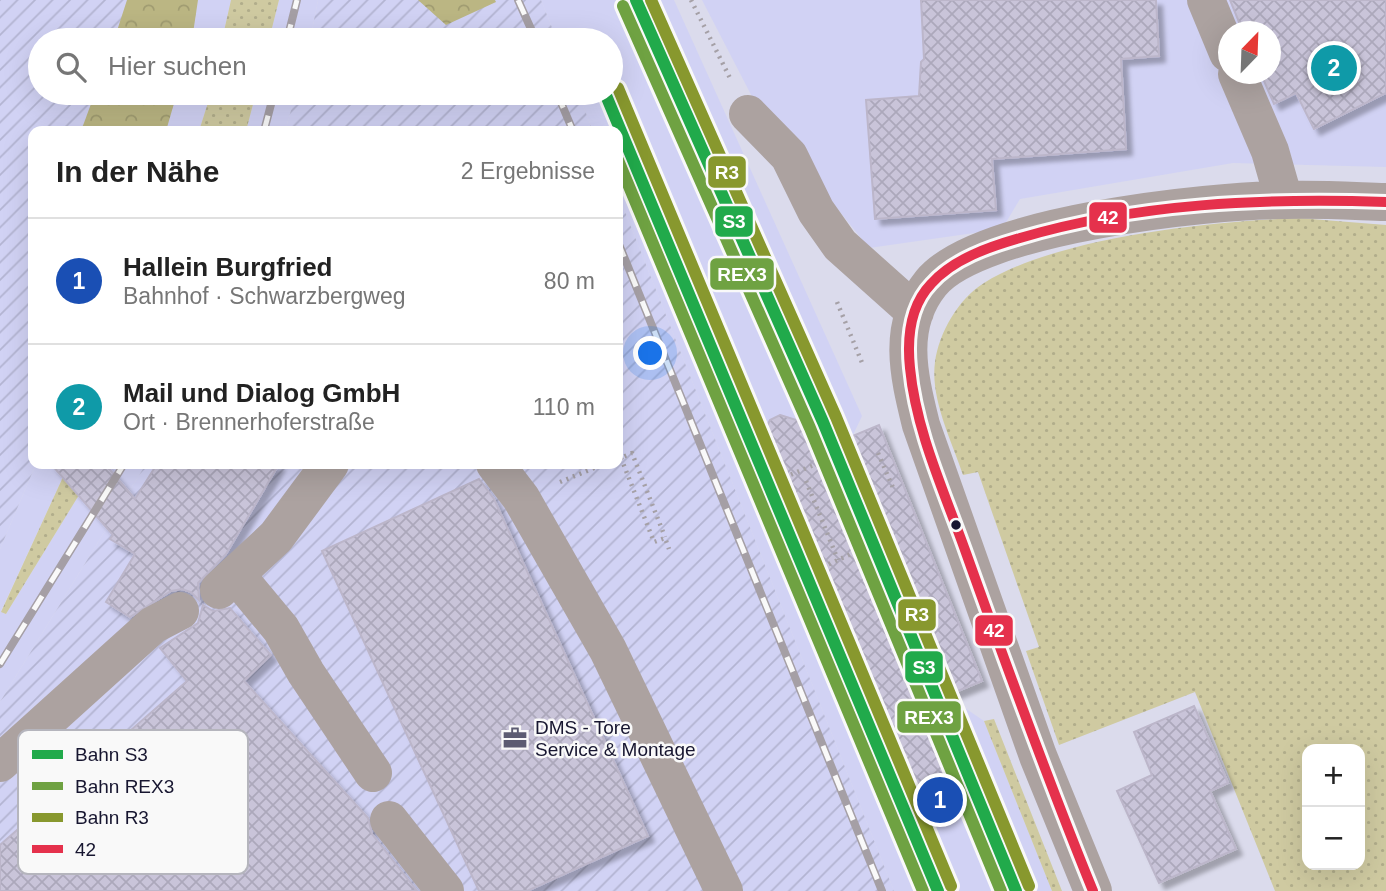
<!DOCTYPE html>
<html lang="de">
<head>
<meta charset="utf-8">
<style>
	:root { --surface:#fff; --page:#f6f6f6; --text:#222; --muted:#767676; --line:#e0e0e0; --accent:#5c5b72 }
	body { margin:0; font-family:Helvetica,sans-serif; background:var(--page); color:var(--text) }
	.controls { position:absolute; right:21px; bottom:21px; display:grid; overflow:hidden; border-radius:14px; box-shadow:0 7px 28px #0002 }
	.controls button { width:63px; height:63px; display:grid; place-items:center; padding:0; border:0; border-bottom:2px solid var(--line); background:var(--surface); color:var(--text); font:35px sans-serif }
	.compass { position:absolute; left:1218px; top:21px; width:63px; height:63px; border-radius:50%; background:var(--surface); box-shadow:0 7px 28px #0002; rotate:23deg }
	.you { position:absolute; left:651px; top:354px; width:24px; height:24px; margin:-18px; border:5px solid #fff; border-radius:50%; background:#1a73e8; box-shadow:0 0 0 10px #1a73e833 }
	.badge { display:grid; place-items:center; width:46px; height:46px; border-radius:50%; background:var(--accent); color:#fff; font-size:23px; font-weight:700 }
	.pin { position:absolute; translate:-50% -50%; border:4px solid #fff; box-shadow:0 2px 7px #0006 }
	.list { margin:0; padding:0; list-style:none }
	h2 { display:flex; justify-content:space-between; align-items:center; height:91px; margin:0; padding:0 28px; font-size:30px }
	h2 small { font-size:23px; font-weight:400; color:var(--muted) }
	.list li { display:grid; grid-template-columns:46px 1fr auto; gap:21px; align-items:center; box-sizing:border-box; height:126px; padding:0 28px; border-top:2px solid var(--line) }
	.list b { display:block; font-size:26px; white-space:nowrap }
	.list p { margin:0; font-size:23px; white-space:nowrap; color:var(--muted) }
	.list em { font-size:23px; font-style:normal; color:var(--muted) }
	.icon { flex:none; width:38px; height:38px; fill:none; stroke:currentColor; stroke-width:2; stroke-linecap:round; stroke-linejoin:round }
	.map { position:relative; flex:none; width:1386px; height:891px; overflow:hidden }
	.search { position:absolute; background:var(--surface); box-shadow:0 7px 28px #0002; left:28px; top:28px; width:595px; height:77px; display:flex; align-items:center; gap:18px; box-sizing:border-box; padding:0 24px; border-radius:38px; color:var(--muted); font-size:26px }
	.panel { position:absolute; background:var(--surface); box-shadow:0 7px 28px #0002; left:28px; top:126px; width:595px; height:343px; border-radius:14px }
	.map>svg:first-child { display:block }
</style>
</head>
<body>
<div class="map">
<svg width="1386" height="891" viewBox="0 0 1386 891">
	<defs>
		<pattern id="industrial-furrows" width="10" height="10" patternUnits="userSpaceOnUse" patternTransform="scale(1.75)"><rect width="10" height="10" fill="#d1d2f4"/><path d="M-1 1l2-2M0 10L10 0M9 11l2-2" fill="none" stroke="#b3b4d2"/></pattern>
		<pattern id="grass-dots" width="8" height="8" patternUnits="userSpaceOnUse" patternTransform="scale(1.75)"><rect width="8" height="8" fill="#cfcaa1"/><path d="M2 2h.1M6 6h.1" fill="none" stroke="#b1ad8b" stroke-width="1.8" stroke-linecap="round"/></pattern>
		<pattern id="forest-crowns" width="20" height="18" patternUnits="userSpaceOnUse" patternTransform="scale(1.75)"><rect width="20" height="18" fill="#bbb683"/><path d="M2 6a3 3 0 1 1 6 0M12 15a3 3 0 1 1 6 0" fill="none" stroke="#a09c71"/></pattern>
		<pattern id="building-cross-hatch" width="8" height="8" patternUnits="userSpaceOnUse" patternTransform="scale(1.75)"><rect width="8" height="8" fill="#c9c4d9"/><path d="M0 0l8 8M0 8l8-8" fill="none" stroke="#aca8bb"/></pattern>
		<filter id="shadow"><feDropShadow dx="6" dy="6" stdDeviation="2" flood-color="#0004"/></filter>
	</defs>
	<rect width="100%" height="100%" fill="#dbdbec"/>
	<path fill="#d1d2f4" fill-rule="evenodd" d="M198 0H231L222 40H192Z
		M279 0H318L310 40H269Z
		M541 0H674L862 416 853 435 965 708 984 721 1052 891H894L618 194V131H593L578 93H611V40H557Z
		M702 0H1386V167L1233 163 1020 199 1002 229 869 248 761 114ZM1228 32H1270V74H1228Z
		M177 93H211L199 131H166Z
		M256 93H296L285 131H246Z
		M36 464H69L1 611 6 614 98 464H146L0 702V549Z"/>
	<path fill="url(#industrial-furrows)" d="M0 0H198L192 40H40V93H177L166 131H33V464H36L0 549Z
		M318 0H541L557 40H310Z
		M296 93H578L593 131H285Z
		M618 194 894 891H0V702L146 464H618Z"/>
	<path fill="url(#grass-dots)" fill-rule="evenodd" d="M231 0H279L269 40H222Z
		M211 93H256L246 131H199Z
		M1299 218 1386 225V891H1275L1195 692 1059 745 1026 651 1039 647 978 472 963 475C952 441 930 399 935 362 939 333 958 299 984 283 1057 237 1213 221 1299 218ZM1307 749H1360V865H1307Z
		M69 464H98L6 614 1 612Z
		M994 719 1062 891H1052L984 721Z"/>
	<path fill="url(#forest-crowns)" d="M127 0H198L192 40H114Z
		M418 0H495L496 2 446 25Z
		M95 93H177L166 131H81Z"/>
	<path fill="url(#building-cross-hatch)" stroke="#bcb6ca" stroke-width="2" filter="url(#shadow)" d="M921 0H1156L1159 56 1121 59 1126 149 992 159 996 210 875 219 866 100 919 96 921 62 924 59Z
		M1230 0H1386V93L1314 129 1296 93 1274 104 1261 74H1270V32H1243Z
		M780 415 803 422 824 448 879 425 982 681 924 705 958 785 915 804 766 445 764 432 770 420Z
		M51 464H105L135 499 157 464H279L226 554 198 583 199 600 191 592 182 589 171 591 130 617 106 602 135 554 110 539 113 535Z
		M479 479 494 499 648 836 527 891H479L322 551Z
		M203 605 213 611 230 608 269 653 271 655 244 681 368 818 372 834 417 891H0V845L187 681 160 648 198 623Z
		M1194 706 1228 783 1210 791 1236 849 1159 883 1117 791 1152 775 1134 732Z"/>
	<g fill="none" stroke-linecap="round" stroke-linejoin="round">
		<path stroke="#a5a0a6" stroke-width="4.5" stroke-dasharray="2 5" stroke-linecap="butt" d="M691 0 730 78
			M837 302 863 365
			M878 453 894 490
			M621 458 654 542 665 538 669 549
			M618 459 632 453 665 537
			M778 480 826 460
			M806 481 838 560
			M560 482 604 464
			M816 570 862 549"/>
		<path stroke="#aca2a0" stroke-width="38" d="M1206 0 1228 53
			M1237 74 1270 151 1284 200
			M748 114 789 156 816 211 840 245 915 312
			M495 464 521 498 608 650 724 891
			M237 576 281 629 306 673 373 773
			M219 590 276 537 330 464
			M0 763 153 625 180 611
			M389 820 445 891
			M1093 891 1038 756 921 425C909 376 896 326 931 283 978 225 1209 200 1285 200 1319 199 1353 201 1386 202"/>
		<g stroke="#a59fa5" stroke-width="8">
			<path id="rail" d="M518 0 536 40
				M287 40 297 0
				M557 93 573 131
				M264 131 274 93
				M618 242 882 891
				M0 664 124 464"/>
		</g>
		<use href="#rail" stroke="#f9f9f9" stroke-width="5" stroke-dasharray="16" stroke-linecap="butt"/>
		<g stroke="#f9f9f9" stroke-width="16">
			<path id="bus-1" d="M1093 891C1047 778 1006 665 965 550 944 491 916 431 910 368 907 339 910 306 931 284 953 259 989 247 1020 238 1138 203 1263 198 1386 202"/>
		</g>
		<use href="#bus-1" stroke="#e5314c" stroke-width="10"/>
		<g stroke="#f9f9f9" stroke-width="18">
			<path id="rail-1" d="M636 0 823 422 1016 891
				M605 93 938 891"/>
		</g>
		<g stroke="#f9f9f9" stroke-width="18">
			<path id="rail-2" d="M623 6 810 428 1001 891
				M618 160 923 891"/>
		</g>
		<g stroke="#f9f9f9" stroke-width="18">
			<path id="rail-3" d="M651 0 836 417 1029 886
				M618 88 951 886"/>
		</g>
		<use href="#rail-1" stroke="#21aa4b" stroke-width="12"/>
		<use href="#rail-2" stroke="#6fa242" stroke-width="12"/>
		<use href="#rail-3" stroke="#88982e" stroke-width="12"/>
	</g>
	<defs>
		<g id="office-bare" transform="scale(1.89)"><path d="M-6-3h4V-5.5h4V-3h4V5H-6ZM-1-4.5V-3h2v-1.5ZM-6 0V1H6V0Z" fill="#5c5b72" stroke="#f9f9f9" stroke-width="2.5" paint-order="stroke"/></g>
	</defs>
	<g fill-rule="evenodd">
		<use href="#office-bare" x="515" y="738"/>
	</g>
	<circle fill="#171630" stroke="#f9f9f9" stroke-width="2.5" cx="956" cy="525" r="6"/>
	<g text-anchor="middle" stroke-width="5" stroke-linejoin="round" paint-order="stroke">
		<g font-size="19" fill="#171630" stroke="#f9f9f9" text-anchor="start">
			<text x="535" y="734">DMS - Tore<tspan x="535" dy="22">Service &amp; Montage</tspan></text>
		</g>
	</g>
	<rect x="18" y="730" width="230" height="144" rx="10" fill="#f9f9f9" stroke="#b5b5bd" stroke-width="2"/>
	<rect x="32" y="750" width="31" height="9" fill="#21aa4b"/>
	<rect x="32" y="782" width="31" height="8" fill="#6fa242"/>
	<rect x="32" y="813" width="31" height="9" fill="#88982e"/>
	<rect x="32" y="845" width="31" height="8" fill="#e5314c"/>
	<g font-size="19" fill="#171630">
		<text x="75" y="761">Bahn S3</text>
		<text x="75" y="793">Bahn REX3</text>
		<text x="75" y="824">Bahn R3</text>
		<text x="75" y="856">42</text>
	</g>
	<g stroke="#f9f9f9" stroke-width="2.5">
		<rect x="707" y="155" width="40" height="34" rx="7" fill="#88982e"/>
		<rect x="1088" y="201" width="40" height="33" rx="7" fill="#e5314c"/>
		<rect x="714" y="205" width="40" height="33" rx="7" fill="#21aa4b"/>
		<rect x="709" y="257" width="66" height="34" rx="7" fill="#6fa242"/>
		<rect x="897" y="598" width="40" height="34" rx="7" fill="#88982e"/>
		<rect x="974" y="614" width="40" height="33" rx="7" fill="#e5314c"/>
		<rect x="904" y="650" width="40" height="34" rx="7" fill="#21aa4b"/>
		<rect x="896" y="700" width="66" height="34" rx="7" fill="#6fa242"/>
	</g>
	<g font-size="19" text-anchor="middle" font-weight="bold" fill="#fff">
		<text x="727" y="179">R3</text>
		<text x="1108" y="224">42</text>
		<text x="734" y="228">S3</text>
		<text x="742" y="281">REX3</text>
		<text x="917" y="621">R3</text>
		<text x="994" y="637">42</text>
		<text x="924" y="674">S3</text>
		<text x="929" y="724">REX3</text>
	</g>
</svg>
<div class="controls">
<button>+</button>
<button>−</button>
</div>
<svg class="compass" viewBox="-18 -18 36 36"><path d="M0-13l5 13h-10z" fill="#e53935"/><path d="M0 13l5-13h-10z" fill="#767676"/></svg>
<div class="you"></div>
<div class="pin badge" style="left:940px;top:800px;background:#1a4fb4">1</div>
<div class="pin badge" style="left:1334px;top:68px;background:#0f9aa8">2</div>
<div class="search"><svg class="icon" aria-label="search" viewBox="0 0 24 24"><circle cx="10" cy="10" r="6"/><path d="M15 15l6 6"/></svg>Hier suchen</div>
<section class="panel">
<h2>In der Nähe<small>2 Ergebnisse</small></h2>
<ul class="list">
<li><span class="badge" style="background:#1a4fb4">1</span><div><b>Hallein Burgfried</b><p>Bahnhof · Schwarzbergweg</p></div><em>80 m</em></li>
<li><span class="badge" style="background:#0f9aa8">2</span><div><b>Mail und Dialog GmbH</b><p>Ort · Brennerhoferstraße</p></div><em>110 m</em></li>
</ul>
</section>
</div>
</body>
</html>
